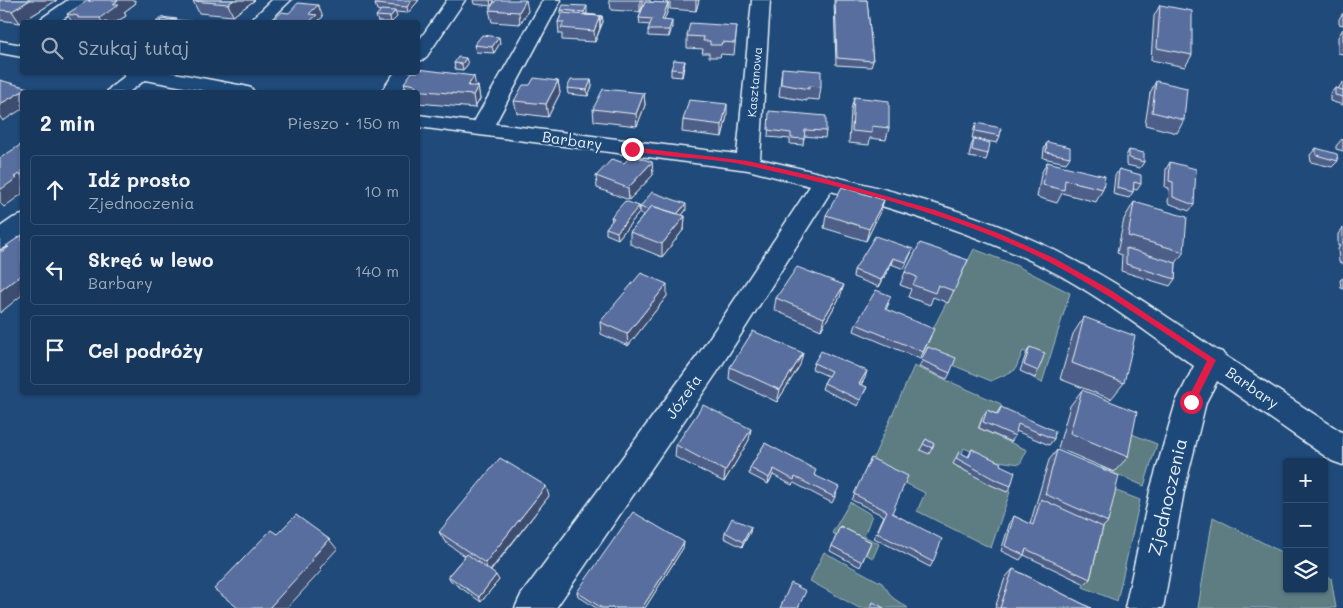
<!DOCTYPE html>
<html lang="pl">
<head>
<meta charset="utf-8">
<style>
	:root { --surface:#17385c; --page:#244365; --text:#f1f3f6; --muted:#9eacbb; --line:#365272 }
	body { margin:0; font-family:Mali,sans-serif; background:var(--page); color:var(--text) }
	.controls { position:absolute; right:15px; bottom:15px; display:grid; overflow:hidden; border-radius:5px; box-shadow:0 1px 4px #0004 }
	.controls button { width:45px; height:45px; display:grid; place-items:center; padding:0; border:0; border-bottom:1px solid var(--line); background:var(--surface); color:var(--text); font:25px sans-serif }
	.stop { position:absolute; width:15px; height:15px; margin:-11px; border:4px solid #e11d48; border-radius:50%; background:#fff }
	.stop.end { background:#e11d48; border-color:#fff; box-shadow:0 1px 5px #0008 }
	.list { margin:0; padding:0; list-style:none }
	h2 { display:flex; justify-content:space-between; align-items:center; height:65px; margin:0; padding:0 20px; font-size:21px }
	h2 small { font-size:16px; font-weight:400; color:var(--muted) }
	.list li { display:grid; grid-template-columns:32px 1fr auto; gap:15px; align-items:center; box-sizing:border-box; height:70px; margin:0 10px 10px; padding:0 10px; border:1px solid var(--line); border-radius:5px }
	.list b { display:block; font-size:19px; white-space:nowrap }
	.list p { margin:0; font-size:16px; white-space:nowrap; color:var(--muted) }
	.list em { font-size:16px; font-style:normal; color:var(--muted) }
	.icon { flex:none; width:28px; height:28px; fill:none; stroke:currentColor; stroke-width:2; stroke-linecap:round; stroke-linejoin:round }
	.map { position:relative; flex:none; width:1343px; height:608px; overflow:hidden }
	.search { position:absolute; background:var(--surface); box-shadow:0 1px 4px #0004; left:20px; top:20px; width:400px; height:55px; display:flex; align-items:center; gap:12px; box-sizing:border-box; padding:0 18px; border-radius:5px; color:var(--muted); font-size:19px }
	.panel { position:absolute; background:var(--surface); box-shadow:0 1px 4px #0004; left:20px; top:90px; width:400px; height:305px; border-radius:5px }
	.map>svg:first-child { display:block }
</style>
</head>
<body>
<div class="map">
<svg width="1343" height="608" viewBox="0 0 1343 608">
	<rect width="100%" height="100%" fill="#1f4a7a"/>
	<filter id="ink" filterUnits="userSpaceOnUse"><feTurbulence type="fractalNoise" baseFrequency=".02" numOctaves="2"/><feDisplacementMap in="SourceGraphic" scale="10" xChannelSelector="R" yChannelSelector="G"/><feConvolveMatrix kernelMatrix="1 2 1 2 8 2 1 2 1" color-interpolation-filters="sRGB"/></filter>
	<g filter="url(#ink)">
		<path fill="#5d7d82" stroke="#a2b7bd" d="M974 249 1015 265 1070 293 1042 383 1028 375 1035 356 1023 351 1015 370 991 381 921 352Z
			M914 366 1001 404 1002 414 999 421 983 415 978 428 1027 450 1020 464 991 460 964 448 957 467 1010 492 991 548 917 511 925 493 870 465Z
			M1112 426 1157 444 1144 486 1101 467Z
			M1106 487 1140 500 1117 601 1083 587Z
			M850 502 872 515 864 536 879 544 873 558 859 551 860 547 832 533Z
			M1213 517 1287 555V589H1324V575L1331 578 1336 608H1198Z
			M824 552 882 583 893 598 908 608H859L810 581Z"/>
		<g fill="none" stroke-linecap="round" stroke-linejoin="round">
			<g stroke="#e8f1f8" stroke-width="3">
				<path id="minor" d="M68 0H89L59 22H39L42 18Z
					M272 0H291L268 22H249Z
					M447 0H465L425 59 418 61V42Z
					M543 0H561L495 124 737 154 752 0H770L760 159C862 183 968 206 1062 254 1116 281 1166 316 1216 350L1222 352 1224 355 1343 433V465L1332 461 1217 381 1206 402 1184 491 1163 608H1125L1150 491 1176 402 1194 366C1145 331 1096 293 1042 266 974 233 903 212 831 191L718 371 556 608H515L521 595 698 355 810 186 748 170 418 127V115L474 122Z
					M0 41 22 45V57L0 53Z
					M122 72H169L244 86 251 88 254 92H212L145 80 129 92H107L110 88 125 76Z
					M395 72H415L401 92H381Z
					M22 215V236L9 246 0 249V227L13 218Z"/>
			</g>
			<use href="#minor" fill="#1f4a7a" fill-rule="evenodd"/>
		</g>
		<path fill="#4d5f88" stroke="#e8f1f8" d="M0 0H57L20 23 0 20Z
			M195 0H255L233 16 199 13 193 1Z
			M419 0 408 13 395 12 397 17 392 22H378L376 16 381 11 377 10 375 4Z
			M473 0H493L494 2 491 6 474 4Z
			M609 0H650V2L668 3V10L664 20 672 27 669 37 648 36V30L650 25 640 24 639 18 643 8 642 7 640 12 611 10 610 3 609 2Z
			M670 0H699L696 11 670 9Z
			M834 0H867L873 61 871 67 836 65Z
			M136 3 124 12 126 16 116 22H72L67 14Z
			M1160 5 1192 55 1185 67 1151 60 1154 16Z
			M489 10 528 11 520 24 492 22Z
			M561 10 587 12 586 14 602 16 603 22 595 42 562 40V34H559L558 22 561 15Z
			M1343 13V25L1339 24V19Z
			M737 26 734 55 721 54 720 57H709V53H702L703 49 687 48V36Z
			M1343 29V54L1338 53V37Z
			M500 43 494 53 476 52 474 45Z
			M685 61 684 67 682 77 671 76V69Z
			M454 63 468 64 463 70 455 69Z
			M782 68 821 87 819 100 807 99V101L779 96Z
			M591 80 592 86 588 96 568 94 567 88Z
			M558 81 560 93 548 117 517 113 514 101 530 85Z
			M1156 81 1184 120 1177 133 1145 125 1150 93Z
			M1343 82V105L1330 101V94L1335 88 1339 89V87Z
			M404 83 478 86 480 99 475 108 418 103V92H407Z
			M644 93 645 105 637 126 594 121 593 109Z
			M854 97 889 128 886 140 870 138 869 145 849 143 851 110Z
			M727 116 722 137 682 132 683 120Z
			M769 118 826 131 825 138 804 136 803 145 790 144V139L768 137Z
			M976 123 1000 136 997 143 972 138 974 129Z
			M974 139 988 154 986 160 969 157 971 146Z
			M1342 139 1343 140V151L1336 149V146Z
			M1047 142 1070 157 1066 163 1043 158 1044 149Z
			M1316 148 1338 161 1332 167 1311 162 1310 155Z
			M1129 150 1144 162 1140 168 1126 165V156Z
			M652 162 653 175 629 200 597 188 596 176 624 163Z
			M1047 162 1103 189 1096 202 1062 193 1057 203 1037 197 1041 174Z
			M1170 162 1194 205 1189 211 1168 203 1169 188 1165 187 1166 169Z
			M1119 169 1141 184 1137 190 1133 189V192L1129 198 1113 194 1115 176Z
			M884 200 880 212 866 241 824 228 826 215Z
			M1134 202 1184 252 1176 263 1175 279 1170 286 1121 271 1122 255 1117 253 1124 219Z
			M639 206V213L618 239 606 234V228L612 221 611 217Z
			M640 207 686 210 682 215 685 216 684 229 662 257 630 244V232L644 215 640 213Z
			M1343 228V264L1339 262 1338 249 1340 246H1338V234Z
			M913 249 904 269 891 264 879 287 853 277 854 270Z
			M968 260 948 303 933 297 930 305 908 297 911 289 900 285 905 272Z
			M1343 278V289L1341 288 1340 280Z
			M667 296 628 346 601 334 600 322Z
			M840 297 821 330 774 310 776 298Z
			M889 303 886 310 931 336 920 359 854 331 856 324Z
			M1084 317 1124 383 1111 399 1060 379 1073 334Z
			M928 347 950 373 947 379 919 367Z
			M1030 347 1038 371 1035 378 1020 371 1026 354Z
			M814 363 865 378 861 385 867 387 864 393 858 406 822 389 824 383 828 376 812 369Z
			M800 365 777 402 729 379 730 367Z
			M1082 390 1128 457 1114 472 1058 448 1070 406Z
			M1001 407 1054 439 1049 445 1016 431 1015 436 1011 442 979 428 983 416 987 410 996 414Z
			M926 439 934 444 929 454 920 450Z
			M749 440 724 482 675 457 676 445Z
			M765 443 815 475 837 493 832 503 794 483 792 485 773 475 768 484 749 474 750 468Z
			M972 449 1000 465 1011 486 1007 492 991 485 953 464 959 452 968 457Z
			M1057 450 1108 522 1103 527 1090 579 1085 584 1024 555 1020 560 1001 551 1010 522 1014 516 1030 524 1049 460Z
			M871 458 892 513 933 562 930 567 874 538 884 516 852 500Z
			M549 496 491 571 499 580 481 602 451 581 448 576 465 556 445 542 439 532Z
			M840 526 871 542 860 567 830 551Z
			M751 527 750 532 742 547 724 538 725 532Z
			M683 548 645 608H596L578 596 577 592Z
			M1013 569 1091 608H995L1005 578Z"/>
		<path fill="#3e4d6f" stroke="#e8f1f8" d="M30 0H57L20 23 12 11Z
			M118 0H135L136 3 124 12 126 16 116 22H102L100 18 113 4Z
			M234 0H255L233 16 228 4Z
			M412 0H419L408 13 407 7Z
			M490 0H493L494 2 491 6Z
			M526 0 528 11 520 24 519 12Z
			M640 0H642V7L640 12Z
			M696 0H699L696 11Z
			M668 3V10L662 26V20Z
			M318 5 323 17 319 20 320 22H309V14Z
			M587 6V12L585 18 584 12Z
			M395 11 397 17 392 22H391L390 17Z
			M600 16V28L595 42 594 31Z
			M602 16 603 22 600 28V21Z
			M672 21V27L669 37V30Z
			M499 37 500 43 494 53 492 47Z
			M466 58 468 64 463 70 462 64Z
			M685 61 684 67 682 77V70Z
			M474 76 476 88 468 86Z
			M591 80 592 86 588 96 587 90Z
			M558 81 560 93 548 117 546 104Z
			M478 86 480 99 475 108 473 95Z
			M28 88 32 92H22V109L3 121 0 117V104Z
			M644 93 645 105 637 126 636 114Z
			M727 104V116L722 137V125Z
			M652 162 653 175 629 200 628 188Z
			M20 174 22 177V194L4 207 0 203V190L14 177Z
			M884 200 880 212 866 241 869 229Z
			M686 204V210L674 225V218Z
			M639 206V213L618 239 617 232Z
			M685 216 684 229 662 257V244Z
			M893 258 891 264 879 287 881 280Z
			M22 274V295L0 313V291Z
			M667 284V296L628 346 627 334Z
			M844 285 840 297 821 330 824 318Z
			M803 353 800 365 777 402 780 390Z
			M867 371 865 378 857 390 859 384Z
			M751 429 749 440 724 482 725 471Z
			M774 469 773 475 768 484 769 478Z
			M546 486 549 496 489 572 485 563Z
			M751 527 750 532 742 547 743 542Z
			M329 539 337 549 320 568 322 570 287 608H269Z
			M684 542 683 548 645 608H642Z
			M496 575 499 580 481 602 479 597Z"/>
		<path fill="#596e9e" stroke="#e8f1f8" d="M0 0H30L12 11 0 10Z
			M94 0H118L113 4H119L100 18H78V16L67 14 87 1H92Z
			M195 0H234L228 4 193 1Z
			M379 0H412L407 7 375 4Z
			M496 0H526L519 12 489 10Z
			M835 0H867L873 61 837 58Z
			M645 2 668 3 662 20 672 21 669 30H648L652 19 639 18Z
			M298 3 318 5 309 14 317 15 309 22H271L282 12 289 13Z
			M563 5 587 6 584 12 561 10Z
			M1160 5 1192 11V55L1157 48Z
			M381 10 395 11 390 17 376 16Z
			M562 13 600 16 594 31 561 28 564 22H558Z
			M585 15V14L602 16 600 21V16Z
			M162 17 177 19 175 20 163 19 159 22H156Z
			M163 19 201 22H159Z
			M690 23 737 26 735 43 722 42 721 45H710V41H703L704 37 687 36Z
			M482 35 499 37 492 47 474 45Z
			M458 57 466 58 462 64 454 63Z
			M674 60 685 61 682 70 671 69Z
			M782 68 821 71V87L809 86V89L781 84Z
			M418 69 474 76 468 86H478L473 95 413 90 416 85 404 83 412 72H418Z
			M534 78 558 81 546 104 514 101 523 85H530Z
			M0 80 28 88 0 104Z
			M571 80H591L587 90 567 88Z
			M1156 81 1187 88 1184 120 1152 112Z
			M1335 88 1343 90V97L1335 95Z
			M603 89 644 93 636 114 593 109Z
			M854 97 889 101V128L872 126V133L852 131Z
			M689 100 727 104 722 125 683 120Z
			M769 111 826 116V131L805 130 804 139 791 138V133L768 130Z
			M976 123 1001 128 1000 136 975 131Z
			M974 139 990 143 988 154 972 150Z
			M1047 142 1070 147V157L1046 152Z
			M22 144V175L20 174 14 177 17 178 0 190V158Z
			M1316 148 1337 154 1338 161 1316 155Z
			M1129 150 1144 153V162L1129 158Z
			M632 155 652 162 628 188 596 176 612 159 624 163Z
			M1047 162 1105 176 1103 189 1065 180 1064 190 1043 185Z
			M1170 162 1196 169 1194 205 1173 197V182L1169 181Z
			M1119 169 1141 175V184L1134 182 1133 192 1117 188Z
			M842 187 884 200 869 229 826 215Z
			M652 192 686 204 677 214 652 206 648 210 640 207Z
			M625 201 639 206 617 232 606 228 614 218 611 217Z
			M1134 202 1187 217 1184 252 1128 236Z
			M652 206 685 216 662 244 630 232Z
			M22 235V274L0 291V251H3L9 247 6 246Z
			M875 236 913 249 906 262 893 258 881 280 854 270Z
			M920 243 968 260 954 291 938 285 935 293 913 285 917 277 905 272Z
			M1126 248 1176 263 1175 279 1126 264Z
			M797 267 844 285 824 318 776 298Z
			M641 273 667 284 627 334 600 322Z
			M876 290 891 296 885 309 934 329 923 352 856 324Z
			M1084 317 1135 336 1124 383 1072 363Z
			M753 331 803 353 780 390 730 367Z
			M928 347 956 358 950 373 921 360Z
			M1030 347 1045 353 1038 371 1024 365Z
			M821 351 867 371 859 384 867 387 860 400 824 383 831 371 814 363Z
			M1082 390 1137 412 1128 457 1070 433Z
			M703 405 751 429 725 471 676 445Z
			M1001 407 1055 431 1054 439 1018 424 1015 436 983 422 987 410 998 415Z
			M926 439 934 444 932 448 923 444Z
			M765 443 816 470 814 475 839 487 834 497 795 477 794 480 774 469 769 478 750 468Z
			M972 449 1001 463 1000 465 1015 472 1011 486 994 479 956 458 959 452 969 457Z
			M1057 450 1119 476 1108 522 1045 494Z
			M500 458 546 486 485 563 439 532Z
			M871 458 908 476 892 513 942 539 933 562 877 533 887 511 854 494Z
			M1041 499 1103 527 1090 579 1026 549 1024 555 1005 546 1014 516 1033 525Z
			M633 512 684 542 642 608H602L577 592Z
			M296 515 329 539 311 559 313 560 269 608H238L214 589 271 530 277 534Z
			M732 518 751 527 743 542 725 532Z
			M840 526 871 542 862 562 832 546Z
			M467 554 496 575 479 597 448 576Z
			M1013 569 1091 608H1000Z
			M791 583 806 591 798 608H780Z
			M873 602 884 608H871Z"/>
	</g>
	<path fill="#e11d48" d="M632 147 748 161 826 179 935 210 998 233 1054 258 1109 289 1216 360 1194 404H1188L1186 402 1207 361C1155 327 1105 291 1049 262 957 215 852 189 750 166 711 157 669 159 630 150L629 149Z"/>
	<g text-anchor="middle" stroke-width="4.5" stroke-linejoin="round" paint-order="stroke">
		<g font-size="12" fill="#e8f1f8" stroke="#1f4a7a">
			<text transform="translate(755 82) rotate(-85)" y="4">Kasztanowa</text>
		</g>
		<g font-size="15" fill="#e8f1f8" stroke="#1f4a7a">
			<text transform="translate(572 141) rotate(8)" y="5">Barbary</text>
			<text transform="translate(1252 388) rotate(35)" y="5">Barbary</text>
			<text transform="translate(684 397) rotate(-55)" y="5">Józefa</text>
		</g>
		<g font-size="18" fill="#e8f1f8" stroke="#1f4a7a">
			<text transform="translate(1168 497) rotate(-77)" y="6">Zjednoczenia</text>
		</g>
	</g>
</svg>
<div class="controls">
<button>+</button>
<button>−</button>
<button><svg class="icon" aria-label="layers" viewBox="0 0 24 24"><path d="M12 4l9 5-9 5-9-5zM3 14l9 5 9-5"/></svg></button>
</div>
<div class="stop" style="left:1191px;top:402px"></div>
<div class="stop end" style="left:632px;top:149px"></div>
<div class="search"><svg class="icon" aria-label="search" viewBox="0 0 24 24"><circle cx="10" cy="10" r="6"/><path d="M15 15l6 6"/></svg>Szukaj tutaj</div>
<section class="panel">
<h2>2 min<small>Pieszo · 150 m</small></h2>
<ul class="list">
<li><svg class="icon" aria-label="ahead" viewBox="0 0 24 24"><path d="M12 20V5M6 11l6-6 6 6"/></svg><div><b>Idź prosto</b><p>Zjednoczenia</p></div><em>10 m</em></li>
<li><svg class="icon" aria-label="left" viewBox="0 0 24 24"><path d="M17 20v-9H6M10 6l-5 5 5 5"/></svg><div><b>Skręć w lewo</b><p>Barbary</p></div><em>140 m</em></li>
<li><svg class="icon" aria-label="arrive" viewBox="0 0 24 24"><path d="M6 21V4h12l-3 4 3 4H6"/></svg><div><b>Cel podróży</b></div></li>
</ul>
</section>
</div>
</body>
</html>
